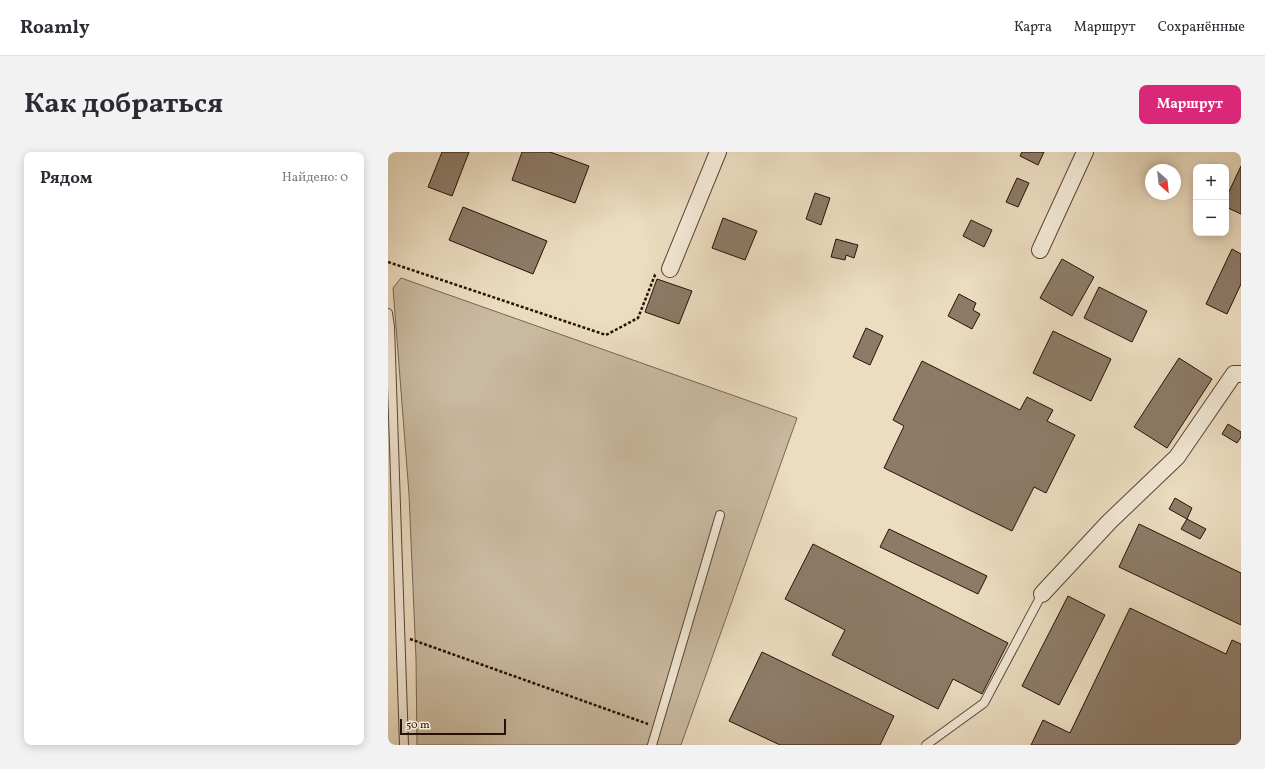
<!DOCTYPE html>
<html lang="ru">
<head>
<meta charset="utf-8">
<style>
	:root { --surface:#fff; --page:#f2f2f3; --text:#2b2b33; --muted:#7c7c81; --line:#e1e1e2; --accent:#db2777 }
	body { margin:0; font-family:Vollkorn,serif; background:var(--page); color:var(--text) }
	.controls { position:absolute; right:12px; top:12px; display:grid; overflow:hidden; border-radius:8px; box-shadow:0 2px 10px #0003 }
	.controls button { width:36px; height:36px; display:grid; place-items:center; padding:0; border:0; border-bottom:1px solid var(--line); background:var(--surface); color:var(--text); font:20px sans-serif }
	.compass { position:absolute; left:757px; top:12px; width:36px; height:36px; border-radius:50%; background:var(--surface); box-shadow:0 2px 10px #0003; rotate:153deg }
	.scale { position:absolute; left:12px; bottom:10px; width:106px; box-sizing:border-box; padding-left:4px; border:2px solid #261107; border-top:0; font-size:11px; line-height:14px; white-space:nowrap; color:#261107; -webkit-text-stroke:3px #f3e9d7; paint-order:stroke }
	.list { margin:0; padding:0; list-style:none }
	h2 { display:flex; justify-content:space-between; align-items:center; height:52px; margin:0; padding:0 16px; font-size:17px }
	h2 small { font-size:13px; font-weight:400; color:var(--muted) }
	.map { position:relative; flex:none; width:853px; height:593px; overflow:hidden; border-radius:8px }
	header { display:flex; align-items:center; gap:24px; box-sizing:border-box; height:56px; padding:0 20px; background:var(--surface); border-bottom:1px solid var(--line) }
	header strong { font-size:19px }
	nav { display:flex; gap:22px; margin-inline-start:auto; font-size:14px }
	.intro { display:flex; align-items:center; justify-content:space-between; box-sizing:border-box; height:96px; padding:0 24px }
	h1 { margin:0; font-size:28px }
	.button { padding:10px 18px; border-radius:8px; background:var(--accent); color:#fff; font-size:14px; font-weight:700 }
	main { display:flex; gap:24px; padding:0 24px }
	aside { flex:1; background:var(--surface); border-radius:8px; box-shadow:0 2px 10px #0003 }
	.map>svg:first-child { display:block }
</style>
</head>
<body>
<header>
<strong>Roamly</strong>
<nav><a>Карта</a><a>Маршрут</a><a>Сохранённые</a></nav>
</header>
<div class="intro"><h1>Как добраться</h1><a class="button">Маршрут</a></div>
<main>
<aside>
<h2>Рядом<small>Найдено: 0</small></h2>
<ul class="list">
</ul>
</aside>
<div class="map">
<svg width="853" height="593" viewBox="0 0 853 593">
	<rect width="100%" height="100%" fill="#ecddc1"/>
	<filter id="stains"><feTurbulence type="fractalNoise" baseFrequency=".005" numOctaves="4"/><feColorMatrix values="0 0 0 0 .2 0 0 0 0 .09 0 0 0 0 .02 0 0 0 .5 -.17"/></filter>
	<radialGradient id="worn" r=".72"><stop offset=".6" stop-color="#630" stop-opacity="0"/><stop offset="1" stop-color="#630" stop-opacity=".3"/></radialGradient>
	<path fill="#cabaa1" stroke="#786654" d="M13 126 409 266 293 593H29L28 507 21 342 5 136Z"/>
	<path fill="#8d7b68" stroke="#261107" d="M54 0H81L64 44 40 35Z
		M134 0H162L201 14 187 51 124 28Z
		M634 0H656L650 13 632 4Z
		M853 14V62L838 55V46Z
		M629 26 641 31 630 55 618 50Z
		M427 41 442 46 433 73 418 67Z
		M75 55 159 89 145 122 61 88Z
		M335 66 369 79 357 108 324 96Z
		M583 68 604 78 596 95 575 84Z
		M448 87 470 93 466 106 458 103 457 108 443 105Z
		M844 97 853 102V132L839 162 818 152Z
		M674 107 706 125 684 164 652 146Z
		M269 127 304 139 291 172 257 160Z
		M711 135 759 159 744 190 696 166Z
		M571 142 588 151 585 158 592 162 584 177 560 164Z
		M478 176 495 184 482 213 465 205Z
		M665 179 723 207 703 249 645 221Z
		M791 206 824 227 779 296 746 275Z
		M534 209 632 258 639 245 665 258 659 269 687 283 658 341 646 335 624 379 496 316 516 274 505 268Z
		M840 272 853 280V285L849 291 834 282Z
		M787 346 804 356 799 367 781 357Z
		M799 367 818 377 812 387 793 377Z
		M751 372 853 421V473L731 415Z
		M501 377 599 424 590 442 492 395Z
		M425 392 620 491 594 542 565 527 550 557 444 503 457 478 397 447Z
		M680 444 717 463 671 553 634 534Z
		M742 456 838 502 844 488 853 492V593H643L655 568 682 581Z
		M374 500 506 564 492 593H392L341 569Z"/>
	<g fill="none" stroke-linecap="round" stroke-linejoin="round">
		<g stroke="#584436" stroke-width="10">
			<path id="service" d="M0 161 2 175 16 593
				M264 593 332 363
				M538 593 596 551 654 442"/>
		</g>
		<g stroke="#584436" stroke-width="18">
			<path id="minor" d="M652 98 697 0
				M282 117 330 0
				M654 442 721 370 789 305 846 222H853"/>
		</g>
		<path stroke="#261107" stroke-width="2.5" stroke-dasharray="3 2" stroke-linecap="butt" d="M0 110 218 183 250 166 267 123 268 122
			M22 487 260 572"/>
		<use href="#service" stroke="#f3e9d7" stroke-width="8"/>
		<use href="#minor" stroke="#f3e9d7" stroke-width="16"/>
	</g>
	<rect width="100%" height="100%" filter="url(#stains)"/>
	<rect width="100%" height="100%" fill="url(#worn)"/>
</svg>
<div class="controls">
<button>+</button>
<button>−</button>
</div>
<svg class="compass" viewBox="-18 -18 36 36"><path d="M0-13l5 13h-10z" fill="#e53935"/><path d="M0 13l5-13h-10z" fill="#7c7c81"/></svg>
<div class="scale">50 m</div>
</div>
</main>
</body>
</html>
